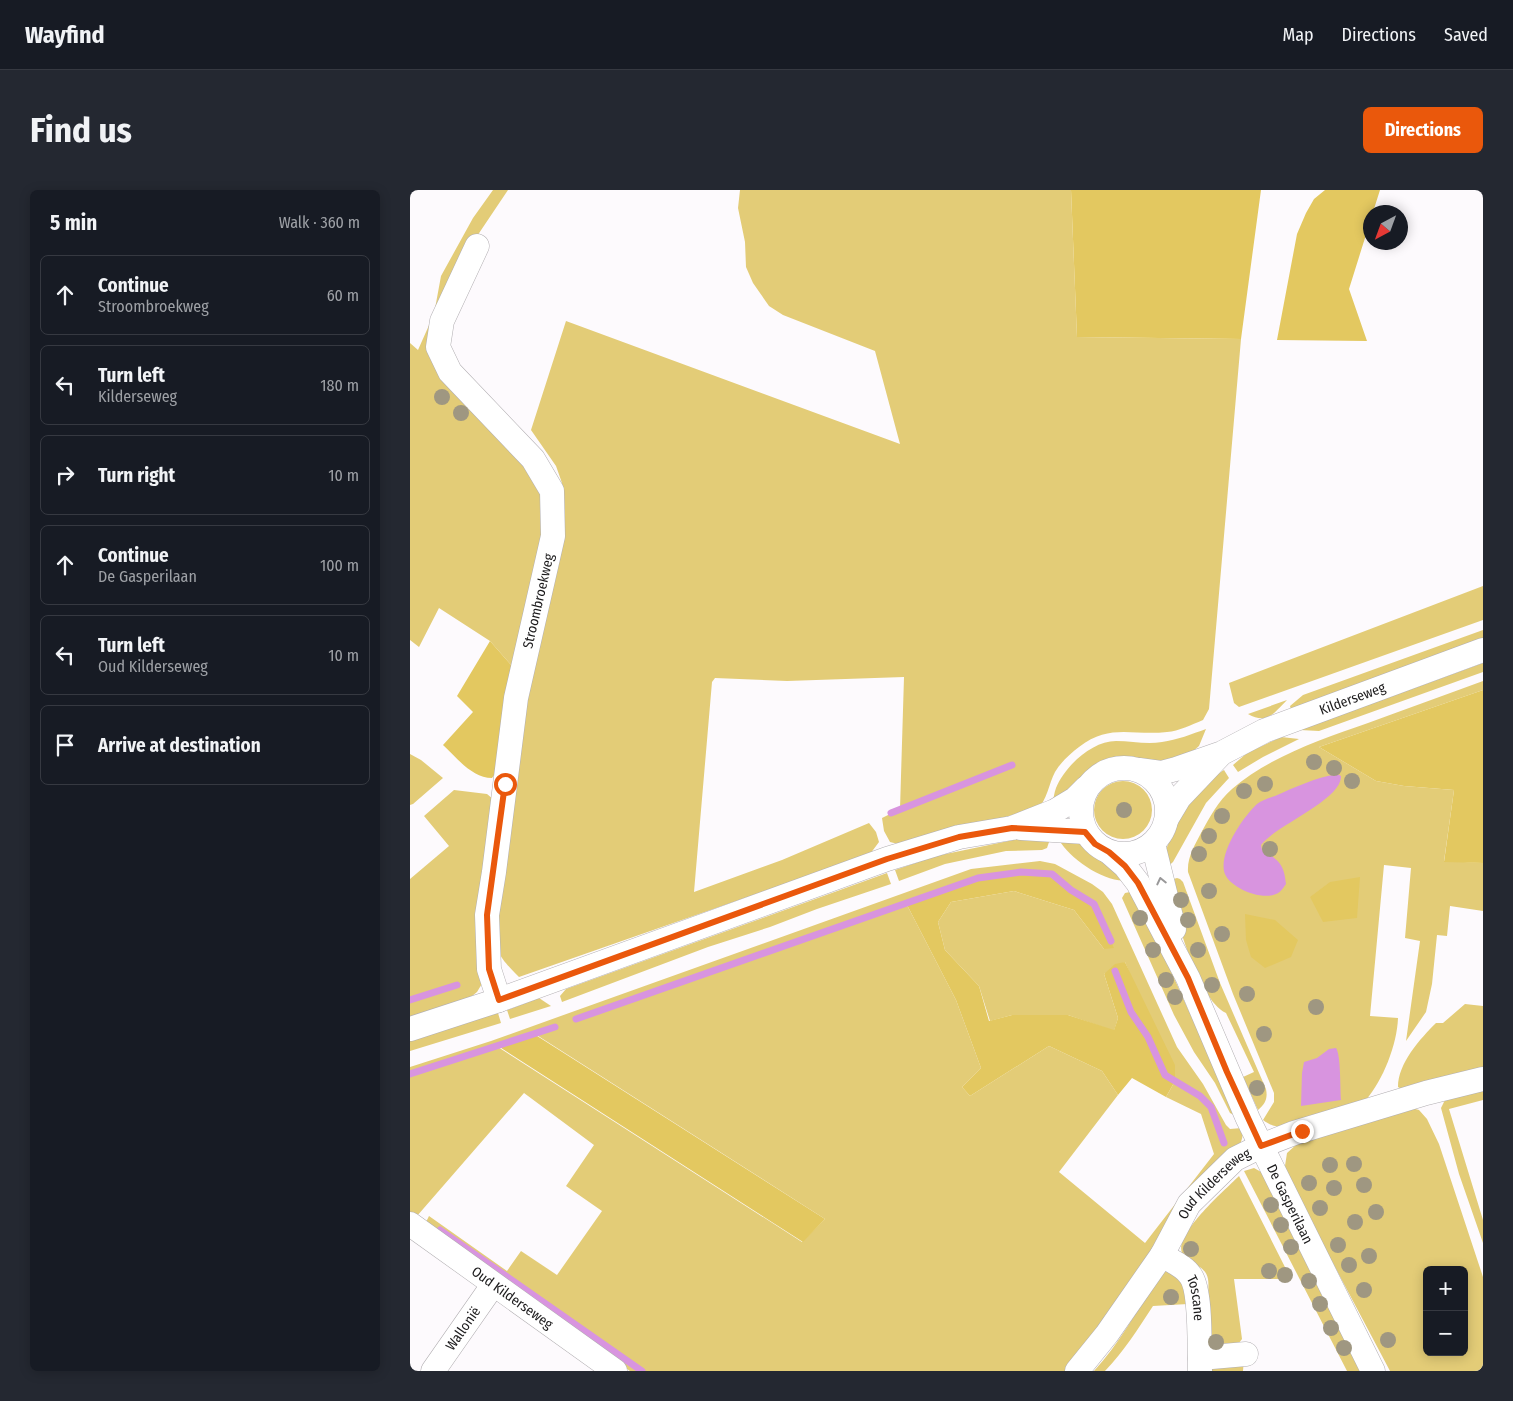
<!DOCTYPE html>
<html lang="en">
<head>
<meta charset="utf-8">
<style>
	:root { --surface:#171b24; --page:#242831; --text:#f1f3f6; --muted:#9ea1a6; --line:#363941; --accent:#ea580c }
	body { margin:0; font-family:"Fira Sans Condensed",sans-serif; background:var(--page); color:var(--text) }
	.controls { position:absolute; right:15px; bottom:15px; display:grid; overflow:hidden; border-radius:8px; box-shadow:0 2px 12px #0003 }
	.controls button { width:45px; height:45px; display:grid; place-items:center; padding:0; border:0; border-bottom:1px solid var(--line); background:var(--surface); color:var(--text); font:25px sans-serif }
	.compass { position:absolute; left:953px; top:15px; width:45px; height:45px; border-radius:50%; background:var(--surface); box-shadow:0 2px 12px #0003; rotate:221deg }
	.stop { position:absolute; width:15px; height:15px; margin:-11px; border:4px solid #ea580c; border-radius:50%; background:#fff }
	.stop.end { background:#ea580c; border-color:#fff; box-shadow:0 1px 5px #0008 }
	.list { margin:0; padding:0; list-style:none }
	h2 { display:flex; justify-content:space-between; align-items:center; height:65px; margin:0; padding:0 20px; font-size:21px }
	h2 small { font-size:16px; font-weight:400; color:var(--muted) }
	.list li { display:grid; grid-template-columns:32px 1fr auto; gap:15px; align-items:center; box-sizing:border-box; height:80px; margin:0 10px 10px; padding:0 10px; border:1px solid var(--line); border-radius:8px }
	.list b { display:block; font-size:19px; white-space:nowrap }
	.list p { margin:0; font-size:16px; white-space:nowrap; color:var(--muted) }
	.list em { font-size:16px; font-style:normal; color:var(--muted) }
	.icon { flex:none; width:28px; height:28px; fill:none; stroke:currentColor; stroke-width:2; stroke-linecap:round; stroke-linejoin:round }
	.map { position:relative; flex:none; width:1073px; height:1181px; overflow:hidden; border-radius:8px }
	header { display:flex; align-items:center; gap:30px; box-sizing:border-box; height:70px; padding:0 25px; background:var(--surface); border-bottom:1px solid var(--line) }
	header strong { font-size:24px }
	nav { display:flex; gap:28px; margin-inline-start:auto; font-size:18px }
	.intro { display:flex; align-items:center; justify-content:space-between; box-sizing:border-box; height:120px; padding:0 30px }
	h1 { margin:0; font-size:35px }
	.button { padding:12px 22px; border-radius:8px; background:var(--accent); color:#fff; font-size:18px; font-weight:700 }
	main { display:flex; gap:30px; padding:0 30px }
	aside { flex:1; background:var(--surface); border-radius:8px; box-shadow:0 2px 12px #0003 }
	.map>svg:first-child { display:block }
</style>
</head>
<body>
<header>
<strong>Wayfind</strong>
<nav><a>Map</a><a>Directions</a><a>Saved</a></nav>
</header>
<div class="intro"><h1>Find us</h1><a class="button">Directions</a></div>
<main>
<aside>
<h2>5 min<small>Walk · 360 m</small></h2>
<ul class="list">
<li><svg class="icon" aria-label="ahead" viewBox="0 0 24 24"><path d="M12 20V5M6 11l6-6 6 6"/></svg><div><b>Continue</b><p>Stroombroekweg</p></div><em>60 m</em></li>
<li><svg class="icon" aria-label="left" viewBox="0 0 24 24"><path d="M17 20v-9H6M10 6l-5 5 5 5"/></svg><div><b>Turn left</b><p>Kilderseweg</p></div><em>180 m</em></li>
<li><svg class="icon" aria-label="right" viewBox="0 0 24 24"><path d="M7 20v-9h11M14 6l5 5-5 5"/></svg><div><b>Turn right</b></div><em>10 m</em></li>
<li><svg class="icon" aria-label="ahead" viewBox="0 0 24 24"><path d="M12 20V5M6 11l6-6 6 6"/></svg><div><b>Continue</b><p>De Gasperilaan</p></div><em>100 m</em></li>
<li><svg class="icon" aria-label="left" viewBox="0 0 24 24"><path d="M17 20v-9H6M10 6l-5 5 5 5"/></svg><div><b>Turn left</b><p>Oud Kilderseweg</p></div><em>10 m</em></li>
<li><svg class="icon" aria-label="arrive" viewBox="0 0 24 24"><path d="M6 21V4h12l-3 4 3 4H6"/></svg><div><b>Arrive at destination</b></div></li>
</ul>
</aside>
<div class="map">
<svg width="1073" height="1181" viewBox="0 0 1073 1181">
	<rect width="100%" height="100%" fill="#fdfafd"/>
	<path fill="#e3cc77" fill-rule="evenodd" d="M83 0H98L47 76 27 148 127 277 139 346 102 476 80 451 29 418 9 457 0 450V153L8 160 24 124 31 86 63 28Z
		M330 0H661L667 147 831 149 799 519 793 530C781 535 769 541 757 542 722 546 700 533 669 557 660 564 651 572 645 582 639 593 637 611 627 619L488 654 480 652 474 641 472 628 490 619 494 487 377 491 305 488 302 492 284 702 372 670 459 633 466 642 469 652 460 664 109 787C89 766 88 767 85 738L108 527 152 316V293L146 276 121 240 156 131 490 254 465 161 373 125 359 116 343 93 336 77 335 52 328 18Z
		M1073 396V430L829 517 824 513 819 493Z
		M1073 440V449L881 520 880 516 893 505Z
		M1073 473V482L909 541 890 540Z
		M1073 491V500L909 557 966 591 994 596 1044 600 1034 671 1073 673V721L1040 716 1037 746 1027 745 1022 794 1016 822 996 851 1010 751 995 748 1001 678 974 675 960 826 988 828C987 855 973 890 956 910L873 937C865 937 860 935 853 930L864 912V903L823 804 778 682C777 667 785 655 791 643 800 627 808 611 822 599 859 567 912 549 958 533 996 519 1035 505 1073 491Z
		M877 510C864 523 857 535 838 524Z
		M796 539 789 556 782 562 763 572 732 569 721 566H708L689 572 673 585 661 601 642 613C644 608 644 603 646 598 655 576 682 551 706 551 722 551 737 555 752 552 767 550 782 544 796 539Z
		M871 547 889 549 853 567 828 582 823 575 837 563Z
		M0 564 11 570 33 588 3 614 0 615Z
		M814 580 819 588 796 613 763 672 755 679C752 664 758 655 764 642 767 634 767 624 771 616 776 607 804 586 814 580Z
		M684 620a29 29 0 1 1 58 0a29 29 0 1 1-58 0Z
		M44 600 77 604 83 609 73 792 67 802 56 811 0 829V689L39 656 14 626Z
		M608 649H638L639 652 637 658 632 660 596 661 535 674 489 691 485 680 526 666Z
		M649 650H658L670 654 688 668 697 671 718 690C696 694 660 669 649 650Z
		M630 671 645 674 682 694 693 702 702 714 767 857 793 894 816 935 820 939 832 938C834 947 831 952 827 960L660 1181H220L18 1038 16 1032 19 1026 97 1081 111 1061 147 1085 192 1021 156 996 184 955 114 903 7 1026 0 1024V877L81 851 561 679ZM642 684 661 700 684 714 694 759 664 720 604 701 541 712 528 732 535 760 569 796 580 831 602 825H658L704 841 708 828 694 784 715 772 765 891 756 907 791 924 804 964 735 1053 649 982 708 905 692 881 639 856 560 906 552 897 571 878 546 810 496 713ZM125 844 415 1029 392 1052 88 857Z
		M477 683 481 694 407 719 360 737 298 757 152 812 150 806 156 799Z
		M767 688 770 689 773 692 810 793 856 899C858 909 855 914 848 920L833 887 844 882 816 823C787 809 765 723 757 691Z
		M725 701 826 926 820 923 805 893 784 862 764 825 712 708 715 703Z
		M129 808 141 816 100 829 97 820Z
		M1055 814 1073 816V880L993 900 988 897C988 873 1010 849 1026 833H1033Z
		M88 823 91 833 0 861V850Z
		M1073 898V910L1039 919 1073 1030V1053L1049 984 1031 918 1035 910Z
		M1002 918 1009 920 1017 929 1029 954 1073 1087V1181H980L880 992 875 976 877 963 887 954ZM1017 1080H1054V1162H1017Z
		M844 978 853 983 956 1181H937L834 981Z
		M829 986 881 1089H824L832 1149 826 1157 806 1158 799 1151C798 1137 798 1123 798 1108 798 1102 799 1095 798 1089 795 1073 776 1075 772 1063 764 1044 816 999 829 986Z
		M759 1081 775 1090 778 1114 743 1116C728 1139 714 1161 695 1181H684C709 1154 727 1121 746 1089L752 1082Z
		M834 1168 833 1181H800L807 1169Z"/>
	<path fill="#e3c860" d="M661 0H851L831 149 667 147Z
		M915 0H970L963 22H961L960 32 939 99 957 151 867 150 887 44 896 23 904 9Z
		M80 451 102 476 88 580 82 588C62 588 47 568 33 555L63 522 47 506Z
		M1073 500V673L1034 672 1044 600 994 596 966 591 909 557Z
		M611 682 642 684 661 700 684 714 704 758 694 759 664 720 604 701 541 712 528 732 535 760 569 796 579 831 602 825H658L704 840 708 828 694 784 705 774 715 772 765 875V891L756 907 722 888 708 905 692 881 639 856 560 906 552 897 571 878 546 810 496 713 568 688Z
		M950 687 947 728 913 732 900 707 920 692Z
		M835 724 865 730 888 750 881 767 855 778 841 767 836 750Z
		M124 844 415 1029 393 1052 88 856Z"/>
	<path fill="#d894df" d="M927 584 931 586C932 610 866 635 851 655L852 660C869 670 874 674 876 694 873 698 871 702 866 704 851 711 817 697 814 681 810 661 833 627 847 614 852 610 859 608 865 606 885 597 905 588 927 584Z
		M926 858C931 865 930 898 931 910L891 916 892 883 894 872 907 868 919 859Z"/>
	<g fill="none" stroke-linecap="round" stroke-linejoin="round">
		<path stroke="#d894df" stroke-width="7" d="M481 623 602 575
			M705 781 721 822 738 847 755 885 790 906 801 917 814 953
			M0 810 47 795
			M166 829 568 688 611 682 642 684 661 700 684 714 701 751
			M0 884 145 837
			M30 1040 232 1181"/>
		<g stroke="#b2afb2" stroke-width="25">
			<g id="minor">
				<path d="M67 56 32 131 28 157 40 182 123 269 142 301 143 346 106 508 84 682 77 725 79 779 89 810"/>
				<circle cx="714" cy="621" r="43"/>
				<path id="s1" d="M729 580 751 583 766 579 812 563 854 541 1073 460"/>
				<path d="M757 628 769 608 809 566"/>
				<path d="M611 638 675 642"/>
				<path d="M743 654 764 739"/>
				<path id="s2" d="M699 662 715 676 728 693 778 788 838 929 963 1181"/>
				<path d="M0 839 89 810 477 669 549 647 602 638 645 621 665 609 676 598"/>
				<path id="s3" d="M0 1034 205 1181"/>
				<path id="s4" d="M752 1065C761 1071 774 1076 780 1085 792 1100 789 1160 790 1181"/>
				<path d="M790 1168 836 1164"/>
				<path id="s5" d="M23 1181 83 1095"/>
				<path id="s6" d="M667 1181 697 1144 752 1065 779 1014 825 969 851 956 884 943 1016 903 1073 889"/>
			</g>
		</g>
		<use href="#minor" stroke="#fff" stroke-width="24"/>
	</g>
	<g fill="#9f9781">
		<circle cx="32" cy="207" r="8"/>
		<circle cx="51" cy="223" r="8"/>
		<circle cx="904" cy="572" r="8"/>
		<circle cx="924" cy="578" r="8"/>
		<circle cx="942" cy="591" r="8"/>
		<circle cx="855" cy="594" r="8"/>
		<circle cx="834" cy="601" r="8"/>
		<circle cx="714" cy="620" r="8"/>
		<circle cx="812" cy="626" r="8"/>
		<circle cx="799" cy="646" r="8"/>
		<circle cx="860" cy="659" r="8"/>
		<circle cx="789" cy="664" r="8"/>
		<circle cx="799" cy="701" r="8"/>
		<circle cx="771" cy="710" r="8"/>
		<circle cx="730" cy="728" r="8"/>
		<circle cx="778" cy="730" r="8"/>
		<circle cx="812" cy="744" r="8"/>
		<circle cx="743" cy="760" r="8"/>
		<circle cx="788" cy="760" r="8"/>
		<circle cx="756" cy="790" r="8"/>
		<circle cx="802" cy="795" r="8"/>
		<circle cx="837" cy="804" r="8"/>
		<circle cx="765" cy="807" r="8"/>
		<circle cx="906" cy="817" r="8"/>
		<circle cx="854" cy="844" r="8"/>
		<circle cx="847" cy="898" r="8"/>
		<circle cx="944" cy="974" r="8"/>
		<circle cx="920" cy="975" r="8"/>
		<circle cx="899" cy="993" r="8"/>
		<circle cx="954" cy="995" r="8"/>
		<circle cx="924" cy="998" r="8"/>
		<circle cx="861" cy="1015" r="8"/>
		<circle cx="910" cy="1018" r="8"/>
		<circle cx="966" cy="1022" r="8"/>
		<circle cx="945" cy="1032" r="8"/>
		<circle cx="871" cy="1035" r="8"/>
		<circle cx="928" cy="1055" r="8"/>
		<circle cx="881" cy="1057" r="8"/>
		<circle cx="781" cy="1059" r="8"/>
		<circle cx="959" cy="1066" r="8"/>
		<circle cx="939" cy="1075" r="8"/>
		<circle cx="859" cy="1081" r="8"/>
		<circle cx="875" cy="1085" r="8"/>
		<circle cx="899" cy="1091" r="8"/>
		<circle cx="954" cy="1100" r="8"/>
		<circle cx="761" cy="1107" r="8"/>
		<circle cx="910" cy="1114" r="8"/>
		<circle cx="921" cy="1138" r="8"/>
		<circle cx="978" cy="1150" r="8"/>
		<circle cx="806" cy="1152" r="8"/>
		<circle cx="934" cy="1158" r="8"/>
	</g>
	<defs><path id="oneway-chevron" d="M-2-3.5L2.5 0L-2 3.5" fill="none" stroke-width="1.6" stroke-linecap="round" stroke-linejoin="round" transform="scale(1.25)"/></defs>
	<use stroke="#999899" href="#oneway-chevron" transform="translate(751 691) rotate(-103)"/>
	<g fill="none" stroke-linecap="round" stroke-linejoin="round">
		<path stroke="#ea580c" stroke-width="6" d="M95 594 77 725 79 779 89 810 477 669 549 647 602 638 675 642 685 654 699 662 715 676 728 693 778 788 817 882 851 956 892 941"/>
	</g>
	<g text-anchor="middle" stroke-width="5" stroke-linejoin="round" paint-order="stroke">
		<g font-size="14" fill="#1c1b1c" stroke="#fff">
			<text transform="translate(128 411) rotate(-77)" y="5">Stroombroekweg</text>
			<text dy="5" stroke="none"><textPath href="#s1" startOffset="228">Kilderseweg</textPath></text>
			<text dy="5" stroke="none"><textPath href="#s6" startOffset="234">Oud Kilderseweg</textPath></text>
			<text dy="5" stroke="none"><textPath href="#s2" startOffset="398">De Gasperilaan</textPath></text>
			<text dy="5" stroke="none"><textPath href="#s3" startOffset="126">Oud Kilderseweg</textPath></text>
			<text dy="5" stroke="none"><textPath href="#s4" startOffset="59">Toscane</textPath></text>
			<text dy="5" stroke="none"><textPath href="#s5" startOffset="52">Wallonië</textPath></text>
		</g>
	</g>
</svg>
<div class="controls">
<button>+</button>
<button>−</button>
</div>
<svg class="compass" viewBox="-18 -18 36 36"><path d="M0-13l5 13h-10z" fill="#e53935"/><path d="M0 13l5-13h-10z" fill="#9ea1a6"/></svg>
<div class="stop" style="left:95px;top:594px"></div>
<div class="stop end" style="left:892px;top:941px"></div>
</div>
</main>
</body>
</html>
